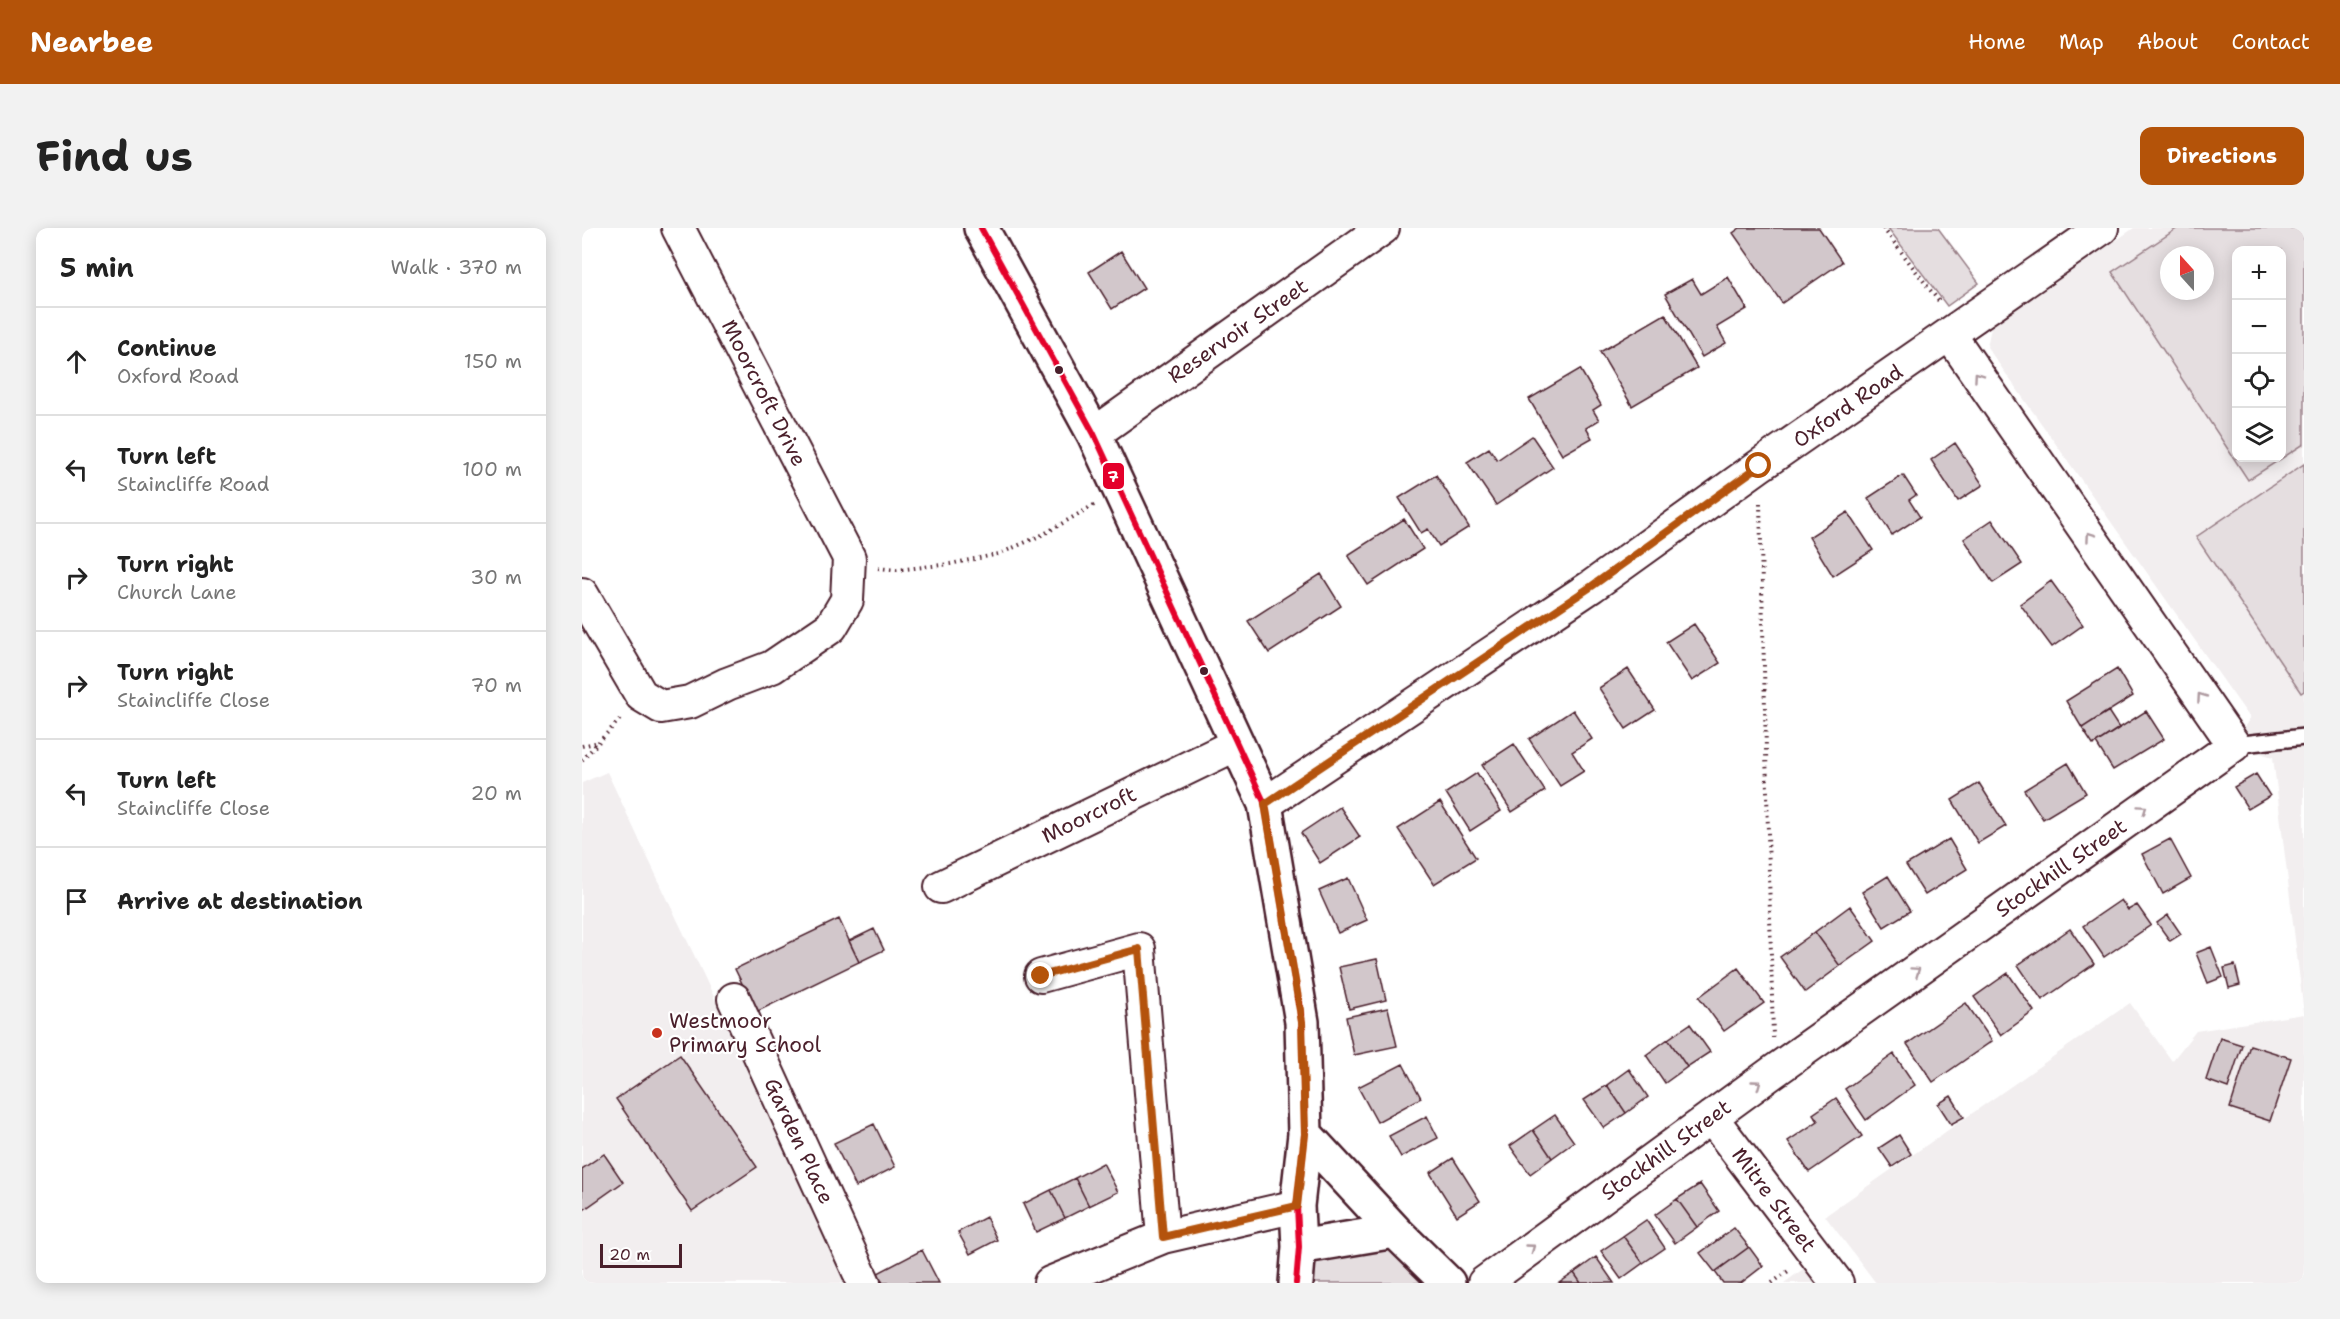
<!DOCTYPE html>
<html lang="en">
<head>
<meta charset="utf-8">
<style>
	:root { --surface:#fff; --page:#f2f2f2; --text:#222; --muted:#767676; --line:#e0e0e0; --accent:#b45309 }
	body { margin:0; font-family:"Shantell Sans",sans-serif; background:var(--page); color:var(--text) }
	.controls { position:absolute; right:18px; top:18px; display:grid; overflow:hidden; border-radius:12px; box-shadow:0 3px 15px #0003 }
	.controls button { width:54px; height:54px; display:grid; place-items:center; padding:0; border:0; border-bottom:2px solid var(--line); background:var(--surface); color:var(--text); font:30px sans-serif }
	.compass { position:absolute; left:1578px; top:18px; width:54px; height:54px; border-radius:50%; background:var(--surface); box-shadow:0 3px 15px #0003; rotate:339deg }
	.scale { position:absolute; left:18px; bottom:15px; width:82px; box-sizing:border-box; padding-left:6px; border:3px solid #4a1f2b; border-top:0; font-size:16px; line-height:21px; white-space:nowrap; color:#4a1f2b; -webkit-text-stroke:4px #fff; paint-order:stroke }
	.stop { position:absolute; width:18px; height:18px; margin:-14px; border:4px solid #b45309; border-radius:50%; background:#fff }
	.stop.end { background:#b45309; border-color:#fff; box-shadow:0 2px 6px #0008 }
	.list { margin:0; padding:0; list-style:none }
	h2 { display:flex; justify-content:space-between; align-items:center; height:78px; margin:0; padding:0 24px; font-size:26px }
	h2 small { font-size:20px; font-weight:400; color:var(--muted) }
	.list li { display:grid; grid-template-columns:39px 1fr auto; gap:18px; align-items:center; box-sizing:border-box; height:108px; padding:0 24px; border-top:2px solid var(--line) }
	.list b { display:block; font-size:22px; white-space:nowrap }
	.list p { margin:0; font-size:20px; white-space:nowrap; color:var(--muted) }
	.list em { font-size:20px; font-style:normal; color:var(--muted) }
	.icon { flex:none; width:33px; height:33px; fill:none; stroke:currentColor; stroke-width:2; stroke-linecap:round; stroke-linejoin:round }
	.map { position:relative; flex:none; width:1722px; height:1055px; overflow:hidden; border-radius:12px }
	header { display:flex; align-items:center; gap:36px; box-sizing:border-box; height:84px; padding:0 30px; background:var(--accent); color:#fff }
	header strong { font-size:28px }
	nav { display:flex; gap:33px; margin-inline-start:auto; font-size:21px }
	.intro { display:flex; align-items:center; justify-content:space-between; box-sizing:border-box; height:144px; padding:0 36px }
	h1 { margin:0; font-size:42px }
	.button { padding:15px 27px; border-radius:12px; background:var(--accent); color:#fff; font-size:21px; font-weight:700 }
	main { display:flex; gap:36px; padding:0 36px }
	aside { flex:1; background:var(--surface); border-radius:12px; box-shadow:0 3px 15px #0003 }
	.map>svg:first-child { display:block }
</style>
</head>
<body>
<header>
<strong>Nearbee</strong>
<nav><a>Home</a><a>Map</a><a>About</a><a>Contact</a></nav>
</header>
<div class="intro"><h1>Find us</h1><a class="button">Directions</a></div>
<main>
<aside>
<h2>5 min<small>Walk · 370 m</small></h2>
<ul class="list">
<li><svg class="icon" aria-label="ahead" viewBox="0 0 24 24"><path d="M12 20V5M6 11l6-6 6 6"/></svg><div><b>Continue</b><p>Oxford Road</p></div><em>150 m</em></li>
<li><svg class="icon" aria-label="left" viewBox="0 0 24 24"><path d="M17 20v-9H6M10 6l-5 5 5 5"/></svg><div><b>Turn left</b><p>Staincliffe Road</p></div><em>100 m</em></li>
<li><svg class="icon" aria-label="right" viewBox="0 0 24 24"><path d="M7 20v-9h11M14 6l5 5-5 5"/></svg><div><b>Turn right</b><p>Church Lane</p></div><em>30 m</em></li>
<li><svg class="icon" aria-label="right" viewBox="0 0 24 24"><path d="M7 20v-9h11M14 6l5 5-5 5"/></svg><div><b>Turn right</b><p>Staincliffe Close</p></div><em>70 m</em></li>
<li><svg class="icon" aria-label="left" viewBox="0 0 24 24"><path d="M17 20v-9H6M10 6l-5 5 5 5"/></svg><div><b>Turn left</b><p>Staincliffe Close</p></div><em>20 m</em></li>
<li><svg class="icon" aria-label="arrive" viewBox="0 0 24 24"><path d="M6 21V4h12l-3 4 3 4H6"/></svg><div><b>Arrive at destination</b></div></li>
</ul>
</aside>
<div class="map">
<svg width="1722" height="1055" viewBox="0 0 1722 1055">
	<rect width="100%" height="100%" fill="#fff"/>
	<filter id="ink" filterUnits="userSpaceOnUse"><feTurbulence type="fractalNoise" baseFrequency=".0167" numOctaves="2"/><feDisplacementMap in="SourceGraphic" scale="12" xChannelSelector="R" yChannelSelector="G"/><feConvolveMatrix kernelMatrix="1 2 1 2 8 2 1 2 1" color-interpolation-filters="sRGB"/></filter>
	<g filter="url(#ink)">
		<path fill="#f2eeef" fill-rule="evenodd" d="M1552 0H1722V1055H1294L1243 988 1548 775 1590 833 1614 803 1722 786 1691 529 1652 517 1668 490 1405 119 1409 99ZM1654 22H1700V230H1654ZM1587 27H1623V63H1587Z
			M25 544 268 1055H0V555Z
			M1228 1036 1243 1055H1202Z"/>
		<path fill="#e5dee0" stroke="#987e86" stroke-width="1.5" fill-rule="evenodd" d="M1306 0H1356L1397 55 1365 78Z
			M1596 0H1722V216L1666 252 1530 44ZM1700 22V230H1654V22ZM1587 27H1623V63H1587Z
			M1722 236V463L1719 465 1614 309Z
			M813 1003 866 1055H714L717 1019Z"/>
		<path fill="#d2c7cb" stroke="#4a1f2b" stroke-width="1.5" d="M1158 0H1237L1260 34 1200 75 1151 5Z
			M539 23 562 60 530 81 507 44Z
			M1146 49 1165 81 1135 99 1144 115 1120 129 1083 66 1110 51 1119 66Z
			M1083 86 1115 140 1050 178 1018 124Z
			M998 141 1019 177 1011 182 1017 192 1004 200 1010 210 980 227 947 171Z
			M950 208 971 239 914 277 885 234 907 220 915 232Z
			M1373 215 1401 257 1376 273 1349 232Z
			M854 247 887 299 857 318 846 301 839 305 817 270Z
			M1321 247 1334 267 1327 272 1338 289 1310 307 1286 270Z
			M1266 284 1291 322 1251 348 1227 309Z
			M822 291 841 321 786 357 766 327Z
			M1410 292 1440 336 1411 355 1382 311Z
			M739 346 759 378 687 425 666 393Z
			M1469 353 1501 397 1470 419 1438 376Z
			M1112 396 1138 435 1110 453 1084 414Z
			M1046 441 1073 482 1044 501 1017 460Z
			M1535 441 1551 468 1500 500 1484 473Z
			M991 482 1010 511 990 524 1002 543 978 558 947 511Z
			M1526 483 1537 500 1511 517 1500 500Z
			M1564 483 1582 511 1531 542 1514 515Z
			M932 516 963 563 930 584 900 537Z
			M1486 535 1504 565 1461 591 1442 562Z
			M895 545 919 583 888 603 864 565Z
			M1674 546 1688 568 1666 581 1652 559Z
			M1397 555 1424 598 1396 615 1370 572Z
			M858 574 894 630 852 656 816 601Z
			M758 579 778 609 738 635 719 605Z
			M1367 611 1385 641 1343 667 1324 637Z
			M1588 611 1609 650 1581 666 1560 626Z
			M1306 648 1328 683 1302 699 1280 664Z
			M766 650 785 692 756 705 737 663Z
			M1539 672 1546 682 1555 677 1569 697 1522 729 1501 698Z
			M1268 678 1293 713 1258 738 1233 704Z
			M1586 687 1599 706 1588 713 1575 695Z
			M257 691 277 734 174 784 153 741Z
			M292 701 302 722 277 734 267 713Z
			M1488 701 1512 736 1460 772 1436 737Z
			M1233 704 1258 738 1223 764 1198 729Z
			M1629 719 1641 749 1626 755 1614 725Z
			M795 731 804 772 767 781 757 739Z
			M1653 737 1658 757 1647 760 1642 740Z
			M1156 740 1182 775 1142 803 1117 769Z
			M1426 745 1452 783 1419 807 1392 769Z
			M1384 775 1410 813 1351 854 1325 816Z
			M806 780 815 818 772 827 764 789Z
			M1108 796 1128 824 1105 839 1086 811Z
			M1638 810 1660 817 1646 860 1624 852Z
			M1086 811 1105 839 1083 855 1064 827Z
			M1668 817 1709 830 1688 893 1648 880Z
			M1312 826 1333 857 1284 892 1263 861Z
			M98 827 175 939 110 983 34 871Z
			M821 836 839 870 795 894 776 859Z
			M1047 841 1066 869 1044 885 1025 857Z
			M1025 857 1044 885 1022 900 1002 872Z
			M1369 868 1382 889 1369 896 1356 876Z
			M1254 870 1280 908 1227 944 1206 913 1236 893 1231 886Z
			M973 887 992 914 970 930 951 902Z
			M845 888 856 910 819 929 807 908Z
			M292 896 313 939 274 959 252 915Z
			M951 902 970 930 948 946 928 918Z
			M1317 907 1329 926 1310 939 1297 920Z
			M22 926 41 954 0 983V941Z
			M871 930 898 973 875 988 848 945Z
			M521 935 536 964 507 978 493 950Z
			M493 950 507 978 483 990 469 962Z
			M1118 956 1137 983 1115 999 1095 971Z
			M469 962 483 990 454 1004 441 976Z
			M1095 971 1115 999 1093 1015 1073 987Z
			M404 989 415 1012 388 1026 376 1004Z
			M1064 992 1083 1020 1061 1035 1041 1008Z
			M1152 1000 1167 1019 1133 1044 1118 1025Z
			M1041 1008 1061 1035 1039 1051 1019 1023Z
			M1167 1019 1181 1038 1159 1055H1141L1133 1044Z
			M340 1022 357 1055H301L296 1045Z
			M1014 1029 1032 1055H999L992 1045Z
			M992 1045 999 1055H977Z"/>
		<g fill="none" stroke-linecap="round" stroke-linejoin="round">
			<g stroke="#4a1f2b" stroke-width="20">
				<path id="service" d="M1652 517 1722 509"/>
			</g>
			<g stroke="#4a1f2b" stroke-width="36">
				<path id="minor" d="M512 206 801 0
					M0 366 59 467 79 479 108 474 145 456 190 439 249 399 265 372 267 330 96 0
					M683 576 1010 358 1177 238 1520 0
					M359 659 655 516
					M459 748 557 721 581 1009
					M152 771 282 1055
					M1129 889 1255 1055
					M468 1055 581 1009 715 978
					M902 1055 1191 844 1652 517 1368 107"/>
			</g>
			<g stroke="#4a1f2b" stroke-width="38">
				<path id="tertiary" d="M399 0 512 206 683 576 720 794 723 906 715 978 717 1019 714 1055
					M723 906 813 1003 866 1055
					M717 1019 813 1003"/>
			</g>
			<path stroke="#4a1f2b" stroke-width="4" stroke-dasharray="1.5 4.5" stroke-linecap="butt" d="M1301 0 1359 76
				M1178 275 1191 810
				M296 340 315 342 368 336 417 326 462 306 512 277
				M0 518 17 514
				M0 532 40 489
				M1190 1055 1209 1041"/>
			<use href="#service" stroke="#fff" stroke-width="15"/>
			<use href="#minor" stroke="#fff" stroke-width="32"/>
			<use href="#tertiary" stroke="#fff" stroke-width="33"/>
			<g stroke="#fff" stroke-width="10">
				<path id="bus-1" d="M399 0 512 206 683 576 720 794 723 906 715 978 717 1019 714 1055"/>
			</g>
			<use href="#bus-1" stroke="#e4002b" stroke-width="6"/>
		</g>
		<defs><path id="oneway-chevron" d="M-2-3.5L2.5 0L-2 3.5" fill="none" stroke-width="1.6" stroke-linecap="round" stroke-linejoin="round" transform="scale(1.5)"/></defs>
		<g stroke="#ae9aa0">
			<use href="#oneway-chevron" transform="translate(1396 148) rotate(-125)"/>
			<use href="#oneway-chevron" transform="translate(1508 308) rotate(-125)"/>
			<use href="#oneway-chevron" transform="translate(1619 469) rotate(-125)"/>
			<use href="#oneway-chevron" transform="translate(1561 581) rotate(-35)"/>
			<use href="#oneway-chevron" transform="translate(1334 743) rotate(-35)"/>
			<use href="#oneway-chevron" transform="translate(1175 856) rotate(-36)"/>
			<use href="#oneway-chevron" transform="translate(949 1020) rotate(-36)"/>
		</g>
	</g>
	<g fill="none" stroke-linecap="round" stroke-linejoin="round" filter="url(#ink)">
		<path stroke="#b45309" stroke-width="8" d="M459 748 557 721 581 1009 715 978 723 906 720 794 683 576 1010 358 1177 238"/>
	</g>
	<g fill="#4a1f2b" stroke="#fff" stroke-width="2">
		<circle cx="477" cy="142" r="5"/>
		<circle cx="622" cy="443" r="5"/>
	</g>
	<circle fill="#c8321e" stroke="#fff" stroke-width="2" cx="75" cy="805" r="6"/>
	<g text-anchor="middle" stroke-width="4.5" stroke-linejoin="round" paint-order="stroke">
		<g font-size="21" fill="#4a1f2b" stroke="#fff">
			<text transform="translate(656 103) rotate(-35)" y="7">Reservoir Street</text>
			<text transform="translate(182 165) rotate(63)" y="7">Moorcroft Drive</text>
			<text transform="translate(1266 178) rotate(-35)" y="7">Oxford Road</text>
			<text transform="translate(507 587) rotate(-26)" y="7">Moorcroft</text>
			<text transform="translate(1479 640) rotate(-35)" y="7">Stockhill Street</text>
			<text transform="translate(217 913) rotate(65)" y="7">Garden Place</text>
			<text transform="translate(1084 922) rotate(-36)" y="7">Stockhill Street</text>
			<text transform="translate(1192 972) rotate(53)" y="7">Mitre Street</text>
		</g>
		<g font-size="21" fill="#4a1f2b" stroke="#fff" text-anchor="start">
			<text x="87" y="800">Westmoor<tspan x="87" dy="24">Primary School</tspan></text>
		</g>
	</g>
	<rect stroke="#fff" stroke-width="2" x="520" y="234" width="23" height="28" rx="6" fill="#e4002b"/>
	<g font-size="16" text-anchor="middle" font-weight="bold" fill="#fff">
		<text x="531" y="254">7</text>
	</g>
</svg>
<div class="controls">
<button>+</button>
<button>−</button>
<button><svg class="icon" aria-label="locate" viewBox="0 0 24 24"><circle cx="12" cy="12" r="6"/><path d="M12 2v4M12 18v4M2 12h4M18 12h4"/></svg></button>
<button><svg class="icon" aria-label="layers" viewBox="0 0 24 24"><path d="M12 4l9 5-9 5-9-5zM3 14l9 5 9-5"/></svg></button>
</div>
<svg class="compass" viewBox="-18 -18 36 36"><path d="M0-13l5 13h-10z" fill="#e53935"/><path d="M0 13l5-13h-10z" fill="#767676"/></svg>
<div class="scale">20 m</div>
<div class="stop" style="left:1177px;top:238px"></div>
<div class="stop end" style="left:459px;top:748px"></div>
</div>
</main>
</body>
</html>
